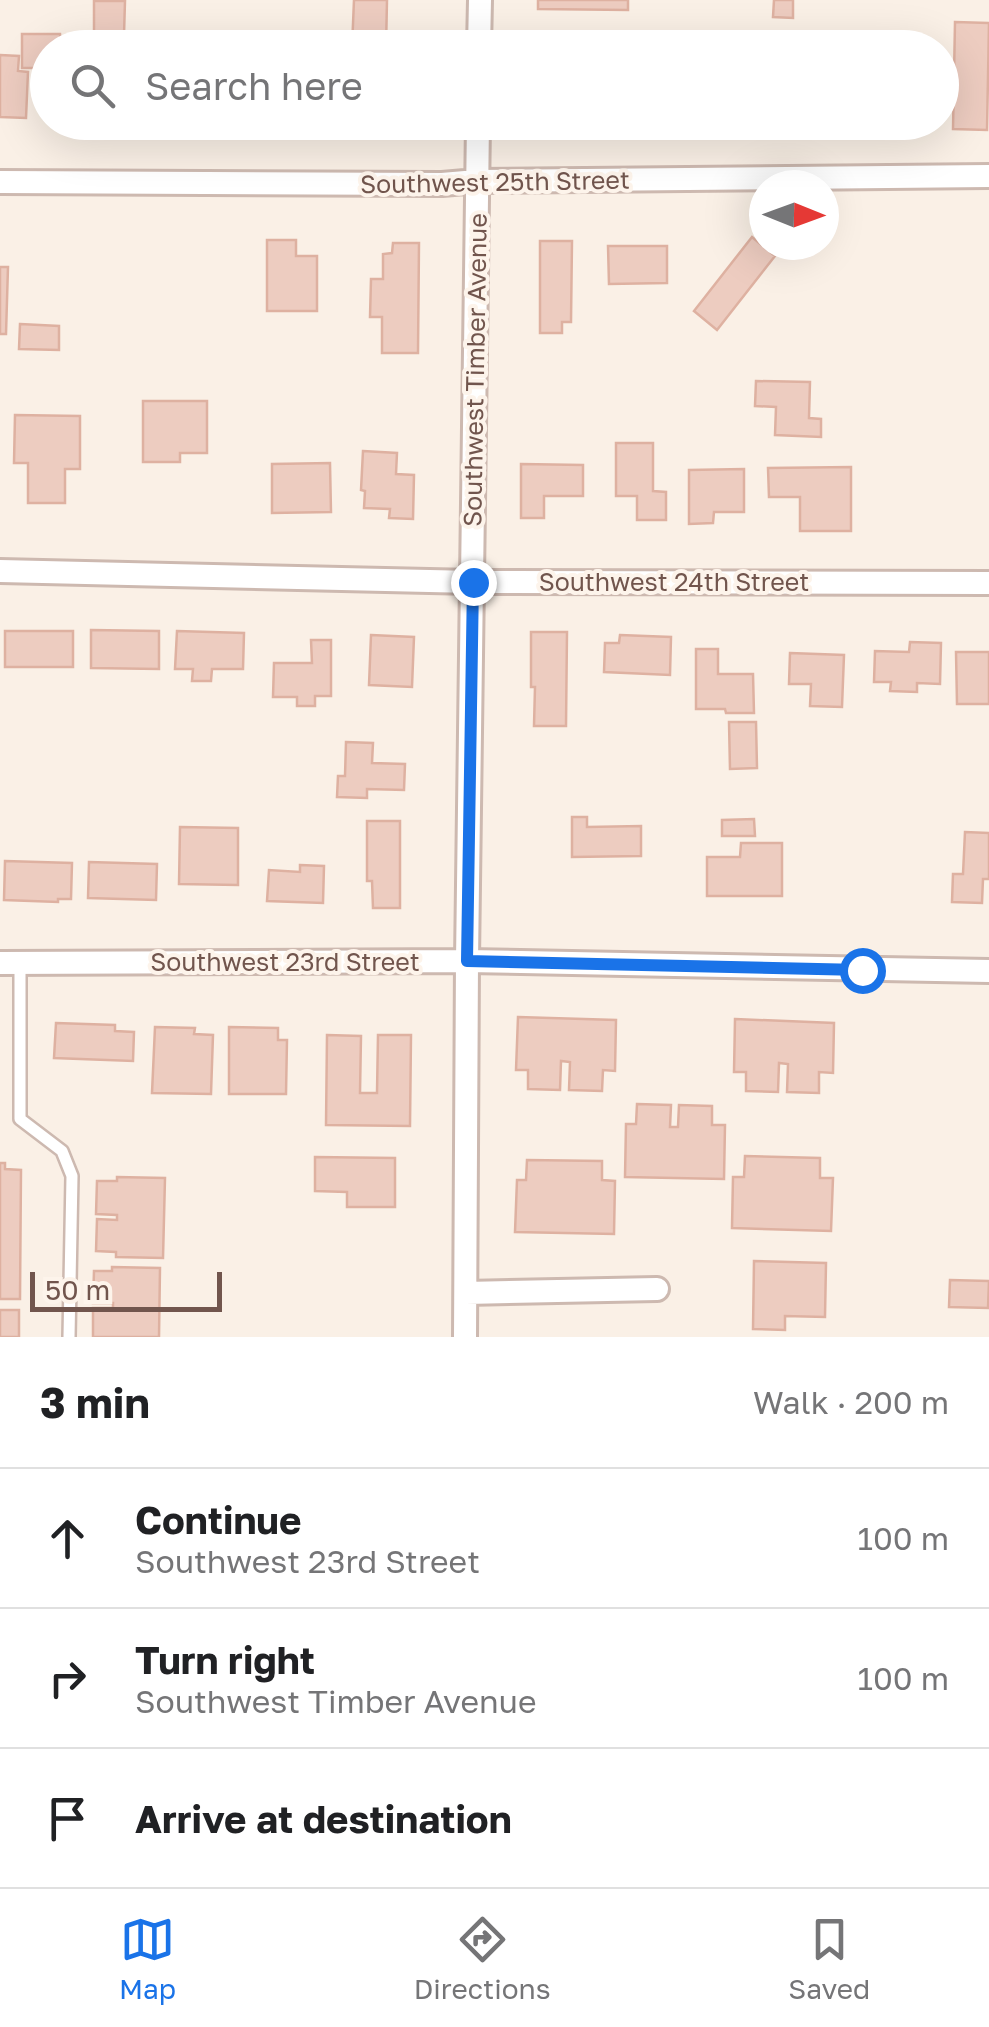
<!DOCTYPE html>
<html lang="en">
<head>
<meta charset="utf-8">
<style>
	:root { --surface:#fff; --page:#f2f2f2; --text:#202124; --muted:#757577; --line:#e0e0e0; --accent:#1a73e8 }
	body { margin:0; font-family:"Golos Text",sans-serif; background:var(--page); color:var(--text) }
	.compass { position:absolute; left:749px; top:170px; width:90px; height:90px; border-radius:50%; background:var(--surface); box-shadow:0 10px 40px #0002; rotate:91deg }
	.scale { position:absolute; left:30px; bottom:25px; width:192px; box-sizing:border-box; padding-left:10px; border:5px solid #71554d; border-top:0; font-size:28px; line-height:35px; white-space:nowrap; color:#71554d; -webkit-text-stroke:8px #fdf4eb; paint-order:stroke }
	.stop { position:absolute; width:30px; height:30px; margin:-22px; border:8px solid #1a73e8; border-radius:50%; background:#fff }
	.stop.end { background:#1a73e8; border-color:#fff; box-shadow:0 2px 10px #0008 }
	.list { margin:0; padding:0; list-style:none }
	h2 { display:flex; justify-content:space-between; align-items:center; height:130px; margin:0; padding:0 40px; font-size:42px }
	h2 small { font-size:32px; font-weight:400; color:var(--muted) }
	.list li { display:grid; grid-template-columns:65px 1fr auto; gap:30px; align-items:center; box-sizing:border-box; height:140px; padding:0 40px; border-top:2px solid var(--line) }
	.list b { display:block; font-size:38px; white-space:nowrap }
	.list p { margin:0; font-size:32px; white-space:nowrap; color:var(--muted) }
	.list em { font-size:32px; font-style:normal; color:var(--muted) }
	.icon { flex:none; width:55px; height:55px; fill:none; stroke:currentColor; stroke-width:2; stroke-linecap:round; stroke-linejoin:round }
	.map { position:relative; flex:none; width:989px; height:1337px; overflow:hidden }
	.search { position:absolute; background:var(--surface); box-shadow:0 10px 40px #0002; left:30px; right:30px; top:30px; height:110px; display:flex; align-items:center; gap:25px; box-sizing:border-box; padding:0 35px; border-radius:55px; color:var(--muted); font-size:38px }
	.sheet { height:550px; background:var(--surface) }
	nav { display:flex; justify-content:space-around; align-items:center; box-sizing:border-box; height:140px; border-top:2px solid var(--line); background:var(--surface); font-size:28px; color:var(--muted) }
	nav a { display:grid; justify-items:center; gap:5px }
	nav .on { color:var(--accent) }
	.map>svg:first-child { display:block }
</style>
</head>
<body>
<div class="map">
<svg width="989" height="1337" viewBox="0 0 989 1337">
	<rect width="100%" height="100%" fill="#faf0e6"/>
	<path fill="#edccc0" stroke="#deb1a1" stroke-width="2.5" d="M354 0H387L386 48H352Z
		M538 0H628V10L538 9Z
		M774 0H793V18L773 17Z
		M94 1H125L124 35H94Z
		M955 22 989 23 987 130 953 129Z
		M22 34H60L61 48H48V68H22Z
		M530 37H581V48H530Z
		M613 39H663V48H613Z
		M0 55 19 56 18 71 28 72 26 118 0 117Z
		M752 237 775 256 717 330 694 311Z
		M267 240H296V256H317V311H267Z
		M540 241H572L571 322H562V333H540Z
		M393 243H419L418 353H382V317H370L371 279H383V254L392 253Z
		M608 246H667V283L609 284Z
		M0 267H8L6 334H0Z
		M20 324 59 326V350L19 349Z
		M756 381 810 382 809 418 821 419V437L775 435 776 407 755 406Z
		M143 401H207V453H180V462H143Z
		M15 415 80 416V469H65V503H28V463H14Z
		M616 443H653V491L666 492V520H637V496H616Z
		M363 451 397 453 396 474 414 475 413 519 389 518 390 509 364 508 365 491 361 490Z
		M330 463 331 512 272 513V464Z
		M521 464 583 465V496H544V518H521Z
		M851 467V531H800V497H769L768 468Z
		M744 469V512H714L713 523 689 524V470Z
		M91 630 159 631V669L91 668Z
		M5 631H73V667H5Z
		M177 631 244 633 243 669H212L211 681H192L193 669H175Z
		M531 632H567L566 726H534L535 687H531Z
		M371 635 414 637 412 687 369 685Z
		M620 635 671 637 670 675 604 672 605 643H619Z
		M311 640H331V696H315V706H297V697H273L274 663H312Z
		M910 642 941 643 940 684 917 683V692L890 691 891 682H874L875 651 909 652Z
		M696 649H718V674H753L754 713H726L725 709H696Z
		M956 652H989V704H957Z
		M790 653 844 655 842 707 810 706 811 684H789Z
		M729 722H756L757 768 730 769Z
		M346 742 373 743 372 763 405 764 404 790 367 789V798L337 797 338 776H345Z
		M572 817H587V827L641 826V856L572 857Z
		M754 819 755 836H722V820Z
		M367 821H400V908H373L372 881H367Z
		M180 827 238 828V885L179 884Z
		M965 832 989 833V879H983L982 903 952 902 953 874H963Z
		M741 843H782V896H707V857H740Z
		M5 861 72 863 71 899H58V902L4 900Z
		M89 862 157 864 156 900 88 898Z
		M300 865 324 866 323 903 267 901 269 870 300 872Z
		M518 1017 616 1020 615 1071 603 1070 602 1091 569 1090 570 1062 561 1061 560 1090 528 1089V1070H516Z
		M735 1019 834 1023 833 1073 819 1072V1093L787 1092 788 1064 779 1063 778 1092 746 1091V1072H734Z
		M56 1023 115 1025V1031L134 1032 133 1061 54 1058Z
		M155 1027 195 1028 194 1034 213 1035 211 1094 152 1093Z
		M229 1027 278 1028V1040H287L286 1094H229Z
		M327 1035 361 1036 360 1093H377L378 1035H411L410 1126 326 1125Z
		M637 1104 671 1105 670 1127H678L679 1105 712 1106V1125H725L724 1179 625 1177 626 1124H636Z
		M745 1156 820 1158V1178H833L831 1231 732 1228 733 1177H744Z
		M315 1157 395 1158V1207H347V1192L315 1191Z
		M527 1160 602 1161V1180L615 1181 614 1234 515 1232 517 1180H526Z
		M0 1163H5V1169L21 1170 20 1299H0Z
		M117 1177 165 1178 163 1258 116 1257V1252L96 1251 97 1219 117 1220V1215L96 1214 97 1181H117Z
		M754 1261 826 1263 825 1317 785 1316V1330L753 1329Z
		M112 1267 160 1268 159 1337H93V1308H113V1303H93L94 1271H112Z
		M950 1280 989 1281 988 1308 949 1307Z
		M0 1310H19V1337H0Z"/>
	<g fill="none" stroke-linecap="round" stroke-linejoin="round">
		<g stroke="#cdb9b0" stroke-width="16">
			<path id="lane" d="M20 963V1119L62 1151 72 1176 69 1337"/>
		</g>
		<g stroke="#cdb9b0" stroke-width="28">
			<path id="street" d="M479 48 480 0
				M0 182 442 184 477 181 989 176
				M0 571 473 582 989 583
				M0 963 467 961 989 971
				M466 1293 657 1289
				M465 1337 467 961 478 122"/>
		</g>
		<use href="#lane" stroke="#fff" stroke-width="11"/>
		<use href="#street" stroke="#fff" stroke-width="22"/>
	</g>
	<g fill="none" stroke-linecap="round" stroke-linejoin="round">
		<path stroke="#1a73e8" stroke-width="12" d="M473 582 467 961 862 970"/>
	</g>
	<g text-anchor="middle" stroke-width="8" stroke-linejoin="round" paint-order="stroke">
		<g font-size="25" fill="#71554d" stroke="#fdf4eb">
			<text transform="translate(495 182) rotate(-1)" y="9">Southwest 25th Street</text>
			<text transform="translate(475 370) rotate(-89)" y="9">Southwest Timber Avenue</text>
			<text x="674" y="591">Southwest 24th Street</text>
			<text x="285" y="971">Southwest 23rd Street</text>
		</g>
	</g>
</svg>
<svg class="compass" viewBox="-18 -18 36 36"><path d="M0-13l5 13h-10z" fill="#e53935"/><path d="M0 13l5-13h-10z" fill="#757577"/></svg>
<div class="scale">50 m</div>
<div class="stop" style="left:862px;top:970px"></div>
<div class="stop end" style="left:473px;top:582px"></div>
<div class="search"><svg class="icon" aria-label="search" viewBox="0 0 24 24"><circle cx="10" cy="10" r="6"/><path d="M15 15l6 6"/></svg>Search here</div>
</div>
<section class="sheet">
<h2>3 min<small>Walk · 200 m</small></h2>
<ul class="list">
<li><svg class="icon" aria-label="ahead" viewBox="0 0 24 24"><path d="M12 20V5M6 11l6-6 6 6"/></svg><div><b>Continue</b><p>Southwest 23rd Street</p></div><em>100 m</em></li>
<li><svg class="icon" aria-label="right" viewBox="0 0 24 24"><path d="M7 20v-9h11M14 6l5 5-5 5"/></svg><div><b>Turn right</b><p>Southwest Timber Avenue</p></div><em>100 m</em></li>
<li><svg class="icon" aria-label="arrive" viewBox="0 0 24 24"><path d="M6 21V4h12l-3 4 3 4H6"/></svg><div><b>Arrive at destination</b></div></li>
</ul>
</section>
<nav>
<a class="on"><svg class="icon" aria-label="map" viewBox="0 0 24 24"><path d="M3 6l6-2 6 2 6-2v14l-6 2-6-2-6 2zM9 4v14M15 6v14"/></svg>Map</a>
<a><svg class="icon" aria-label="directions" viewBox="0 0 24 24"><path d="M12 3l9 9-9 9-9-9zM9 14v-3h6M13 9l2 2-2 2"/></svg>Directions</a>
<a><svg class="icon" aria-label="saved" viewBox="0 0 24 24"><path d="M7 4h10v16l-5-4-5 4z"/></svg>Saved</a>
</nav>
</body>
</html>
